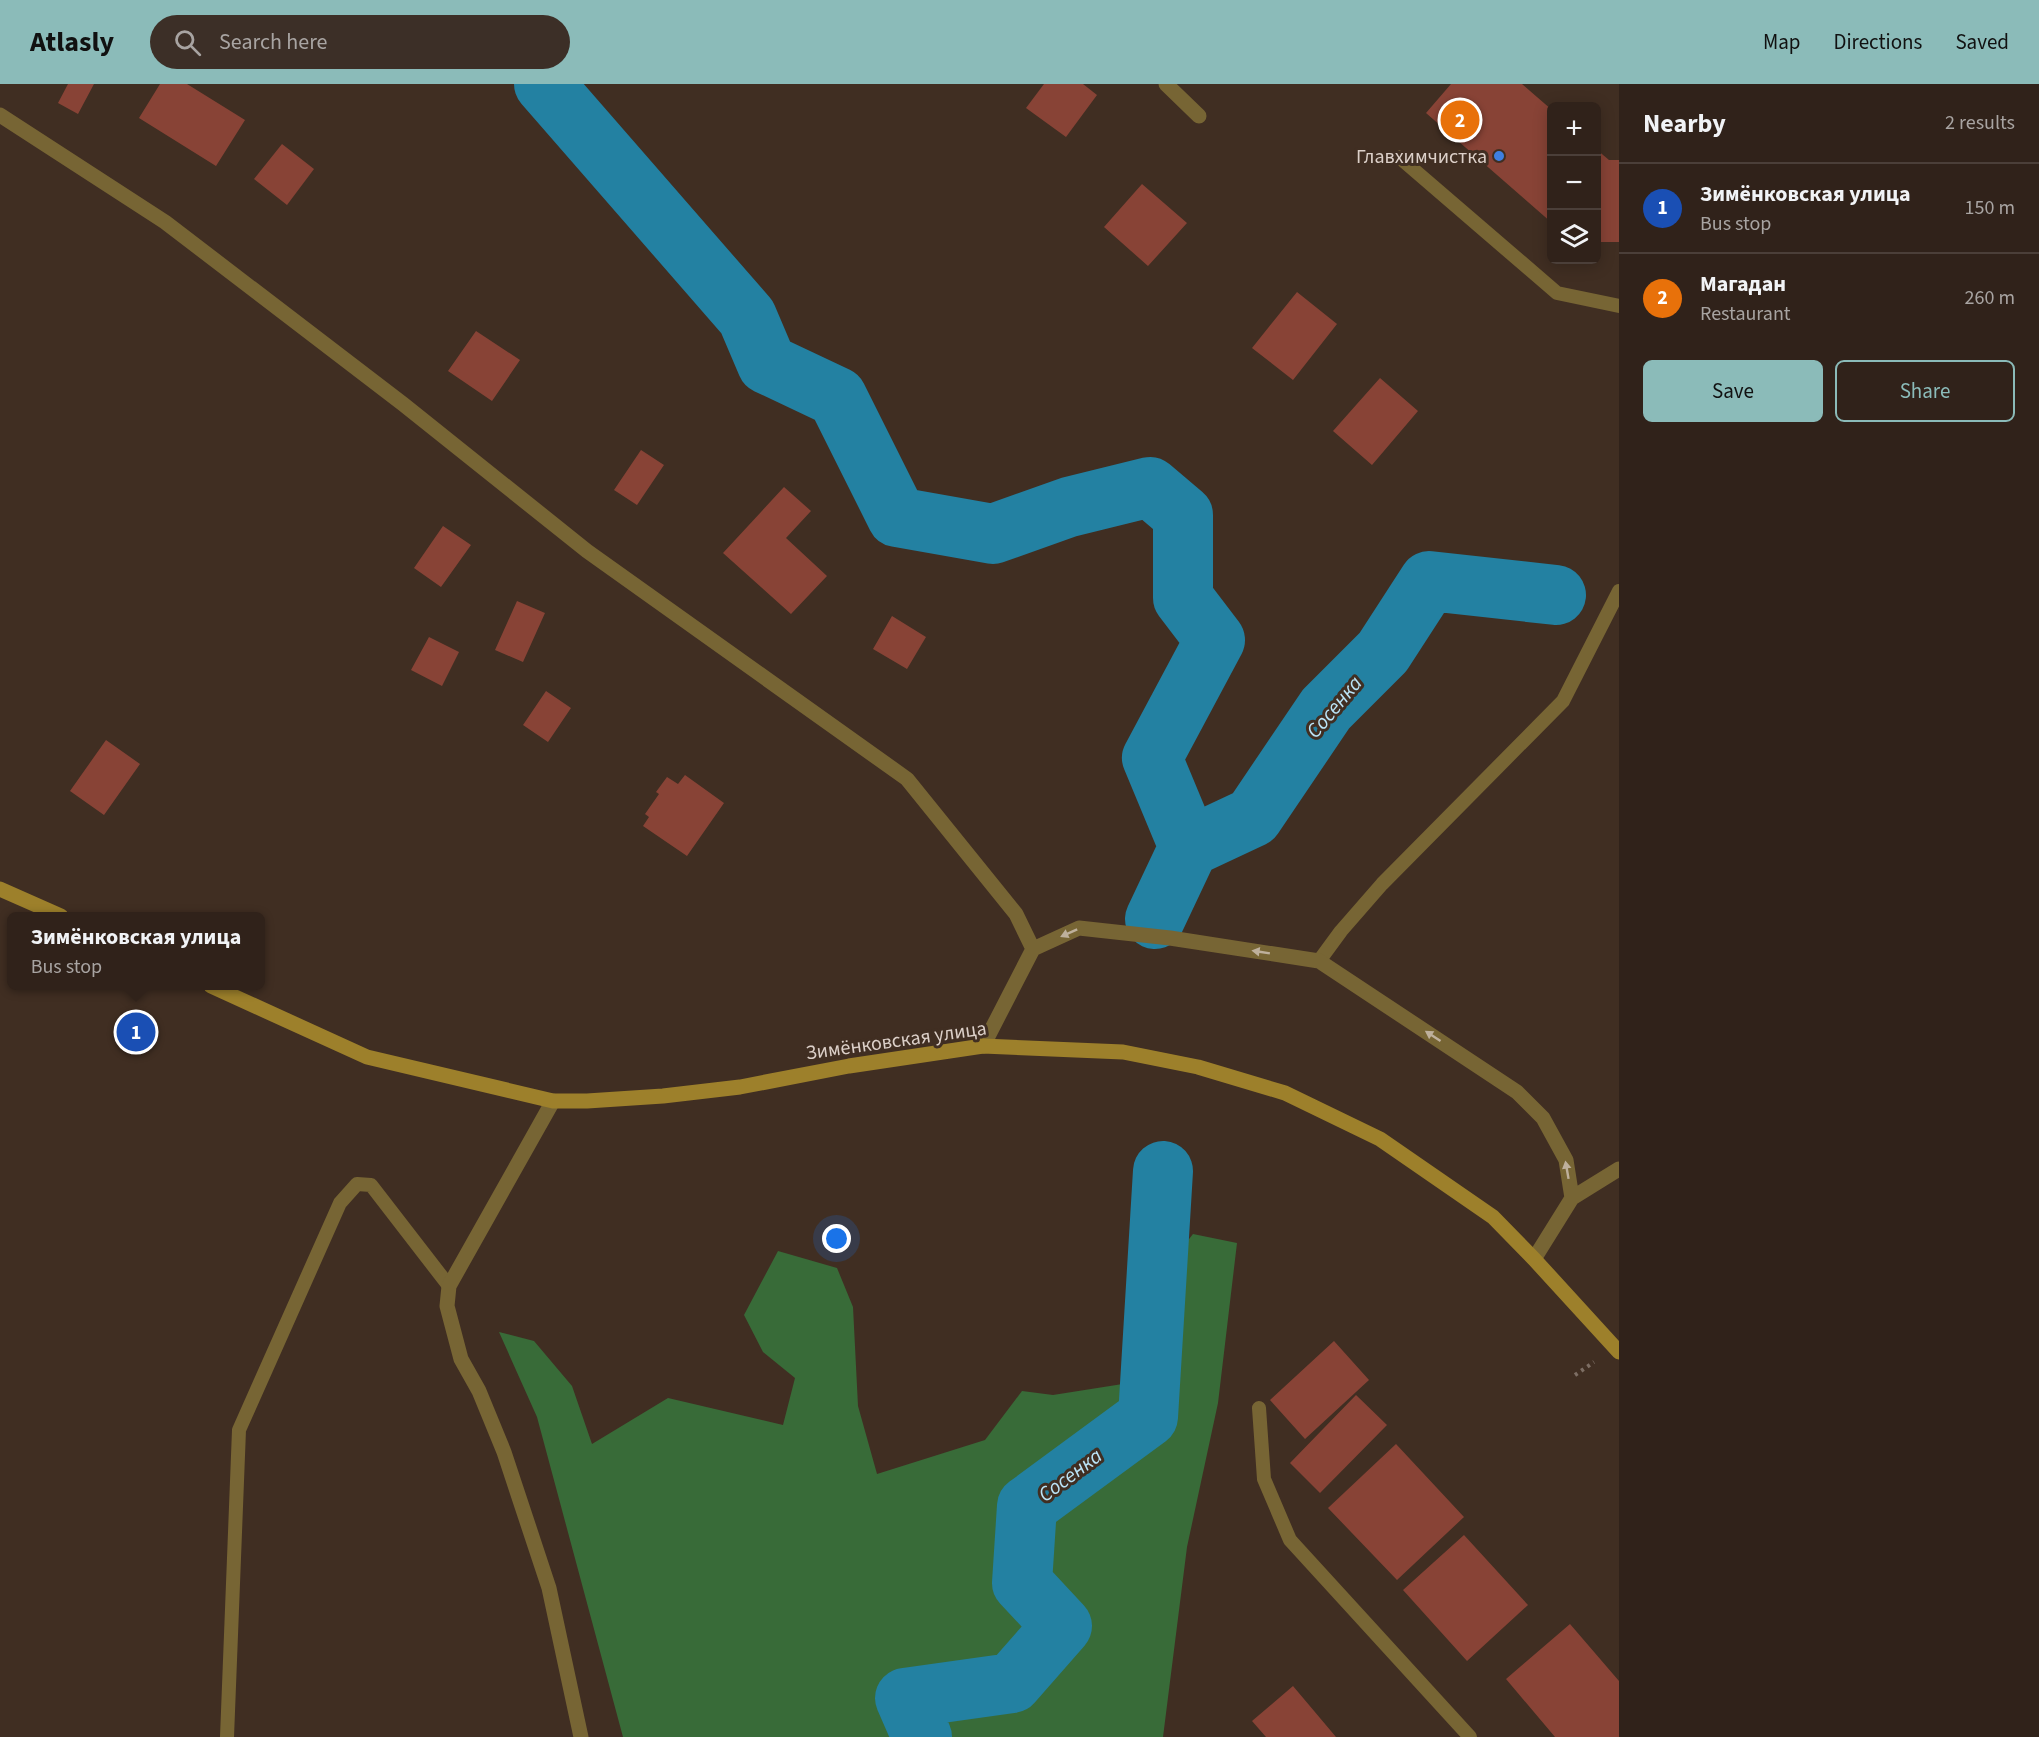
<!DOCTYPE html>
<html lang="en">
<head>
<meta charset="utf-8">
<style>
	:root { --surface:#30221a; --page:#3c2f27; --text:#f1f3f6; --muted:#a8a4a2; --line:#4b3f39; --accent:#8bbbb9 }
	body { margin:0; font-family:"Source Sans 3",sans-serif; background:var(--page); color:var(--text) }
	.controls { position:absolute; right:18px; top:18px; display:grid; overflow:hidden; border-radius:9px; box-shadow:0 3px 15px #0003 }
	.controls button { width:54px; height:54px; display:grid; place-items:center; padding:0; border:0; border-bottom:2px solid var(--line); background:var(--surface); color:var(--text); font:30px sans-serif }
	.you { position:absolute; left:837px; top:1155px; width:21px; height:21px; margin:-15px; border:4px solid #fff; border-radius:50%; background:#1a73e8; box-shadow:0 0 0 9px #1a73e833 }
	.badge { display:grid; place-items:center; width:39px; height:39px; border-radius:50%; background:var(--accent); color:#fff; font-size:20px; font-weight:700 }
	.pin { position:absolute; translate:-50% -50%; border:3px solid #fff; box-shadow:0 2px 6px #0006 }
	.popup { position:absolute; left:7px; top:828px; width:258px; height:78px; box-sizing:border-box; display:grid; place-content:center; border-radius:9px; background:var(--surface); filter:drop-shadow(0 2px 4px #0005); font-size:20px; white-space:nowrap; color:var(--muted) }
	.popup b { font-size:22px; color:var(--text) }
	.popup::after { content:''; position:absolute; left:50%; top:100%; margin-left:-12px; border:12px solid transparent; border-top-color:var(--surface) }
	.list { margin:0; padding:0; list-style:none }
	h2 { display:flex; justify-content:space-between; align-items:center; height:78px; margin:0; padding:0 24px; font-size:26px }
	h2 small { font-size:20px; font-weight:400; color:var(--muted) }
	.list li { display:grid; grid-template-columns:39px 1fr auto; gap:18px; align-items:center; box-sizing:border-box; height:90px; padding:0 24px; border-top:2px solid var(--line) }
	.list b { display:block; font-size:22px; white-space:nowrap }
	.list p { margin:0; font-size:20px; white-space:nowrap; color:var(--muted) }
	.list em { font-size:20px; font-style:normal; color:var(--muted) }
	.actions { display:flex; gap:12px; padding:18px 24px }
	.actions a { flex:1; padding:14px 0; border:2px solid var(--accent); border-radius:9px; text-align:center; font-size:21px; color:var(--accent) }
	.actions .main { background:var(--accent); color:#111 }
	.icon { flex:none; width:33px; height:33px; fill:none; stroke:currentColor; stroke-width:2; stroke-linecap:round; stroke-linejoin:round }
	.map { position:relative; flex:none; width:1619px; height:1653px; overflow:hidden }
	header { display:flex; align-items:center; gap:36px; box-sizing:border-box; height:84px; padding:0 30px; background:var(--accent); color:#111 }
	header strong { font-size:28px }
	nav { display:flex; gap:33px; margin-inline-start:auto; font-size:21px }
	.search { width:420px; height:54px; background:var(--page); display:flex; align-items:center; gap:15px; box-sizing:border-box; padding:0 21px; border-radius:33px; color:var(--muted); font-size:22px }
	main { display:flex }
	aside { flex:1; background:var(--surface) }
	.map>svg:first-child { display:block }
</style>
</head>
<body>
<header>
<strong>Atlasly</strong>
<div class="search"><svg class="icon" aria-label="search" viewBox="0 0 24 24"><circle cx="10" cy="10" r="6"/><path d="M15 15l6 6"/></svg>Search here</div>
<nav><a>Map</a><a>Directions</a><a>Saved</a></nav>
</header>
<main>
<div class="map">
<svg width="1619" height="1653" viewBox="0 0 1619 1653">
	<rect width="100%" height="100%" fill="#402e22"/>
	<path fill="#386b38" d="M1193 1150 1237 1159 1218 1319 1187 1463 1163 1653H623L537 1333 499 1248 534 1257 572 1302 592 1360 668 1314 783 1341 795 1294 763 1268 744 1231 778 1167 837 1184 853 1223 858 1322 877 1390 985 1356 1022 1307 1053 1311 1129 1299 1153 1201Z"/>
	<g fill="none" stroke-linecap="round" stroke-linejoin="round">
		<path stroke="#2381a2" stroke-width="60" d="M544 0 747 233 767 280 837 313 897 433 993 450 1069 423 1150 403 1183 431V514L1215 556 1152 674 1189 763
			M1155 835 1189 763 1253 733 1326 625 1383 568 1429 497 1556 511
			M922 1653 905 1614 1012 1599 1062 1542 1022 1499 1027 1422 1148 1333 1163 1087"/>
	</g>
	<path fill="#884336" d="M68 0H94L78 30 58 19Z
		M160 0H187L245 36 216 82 139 34Z
		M1044 0H1083L1097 11 1066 53 1026 24Z
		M1451 0H1522L1552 26V139L1426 29Z
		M282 60 314 85 287 121 254 95Z
		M1596 65 1609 76H1619V158H1596Z
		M1142 100 1187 139 1148 182 1104 143Z
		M1297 208 1337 240 1293 296 1252 264Z
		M476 247 520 276 492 317 448 287Z
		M1380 294 1418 327 1372 381 1333 347Z
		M641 366 664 381 637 421 614 406Z
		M784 403 811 427 786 454 827 492 791 530 723 469Z
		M443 442 471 461 441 503 414 484Z
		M517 517 545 529 523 578 495 566Z
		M892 532 926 553 907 585 873 565Z
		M429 553 459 568 442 602 411 586Z
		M546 607 571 624 548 658 523 641Z
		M106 656 140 680 104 731 70 707Z
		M685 691 724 719 687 772 643 742 649 733 645 730 659 710 656 708 667 693 678 700Z
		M1334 1257 1369 1296 1305 1355 1270 1316Z
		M1356 1311 1387 1341 1320 1409 1290 1379Z
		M1396 1360 1464 1433 1397 1496 1328 1424Z
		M1464 1451 1528 1521 1467 1577 1403 1506Z
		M1570 1540 1619 1597V1653H1555L1506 1595Z
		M1293 1602 1336 1653H1266L1252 1637Z"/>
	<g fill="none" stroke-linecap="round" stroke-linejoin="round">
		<path stroke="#7d6e64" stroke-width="4" stroke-dasharray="3 4.5" stroke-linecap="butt" d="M1575 1291 1594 1278"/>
		<path stroke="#776534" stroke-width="14" d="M1399 73 1557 209 1619 222
			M1319 877 1341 847 1382 800 1563 617 1619 507
			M1259 1324 1264 1395 1290 1456 1470 1653
			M227 1653 239 1346 340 1119 357 1100 371 1101 449 1202"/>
		<path stroke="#776534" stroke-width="15" d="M1166 0 1199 32
			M0 31 165 138 403 320 587 467 907 695 1016 830 1033 865
			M983 962 1033 865 1079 844 1170 854 1319 877 1517 1008 1543 1034 1566 1076 1572 1114 1534 1175
			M553 1017 449 1202 447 1222 461 1275 479 1307 504 1368 549 1504 581 1653
			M1572 1114 1619 1085"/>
		<path stroke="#9d802b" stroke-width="15" d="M0 805 61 832
			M211 902 367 973 553 1017H587L663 1012 740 1003 849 982 983 962 1123 968 1198 983 1285 1009 1380 1055 1493 1133 1534 1175 1619 1268"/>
	</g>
	<defs><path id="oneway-solid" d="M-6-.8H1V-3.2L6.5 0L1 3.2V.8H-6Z" transform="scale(1.5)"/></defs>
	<g fill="#beb09c">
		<use href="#oneway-solid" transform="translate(1069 849) rotate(156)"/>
		<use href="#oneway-solid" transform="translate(1261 868) rotate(-171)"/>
		<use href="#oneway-solid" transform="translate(1433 952) rotate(-147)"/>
		<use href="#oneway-solid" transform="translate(1567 1086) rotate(-100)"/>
	</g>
	<circle fill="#3f7fe0" stroke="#402e22" stroke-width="2" cx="1499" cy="72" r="6"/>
	<g text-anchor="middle" stroke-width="6" stroke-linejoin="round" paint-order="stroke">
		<g font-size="20" fill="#dcd0c9" stroke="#402e22" text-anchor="end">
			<text x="1487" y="79">Главхимчистка</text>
		</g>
		<g font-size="20" fill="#dcd0c9" stroke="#402e22">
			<text transform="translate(896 956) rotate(-8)" y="7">Зимёнковская улица</text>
		</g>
		<g font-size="21" font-style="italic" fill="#bae4f7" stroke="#402e22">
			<text transform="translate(1334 623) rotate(-50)" y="7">Сосенка</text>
			<text transform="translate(1070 1391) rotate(-37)" y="7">Сосенка</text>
		</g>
	</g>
</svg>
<div class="controls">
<button>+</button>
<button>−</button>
<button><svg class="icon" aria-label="layers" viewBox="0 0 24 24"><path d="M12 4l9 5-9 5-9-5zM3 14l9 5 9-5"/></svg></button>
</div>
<div class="you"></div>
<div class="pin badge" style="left:136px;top:948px;background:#1a4fb4">1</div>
<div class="popup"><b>Зимёнковская улица</b>Bus stop</div>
<div class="pin badge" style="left:1460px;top:36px;background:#e8710a">2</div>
</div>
<aside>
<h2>Nearby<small>2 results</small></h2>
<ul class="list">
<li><span class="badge" style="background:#1a4fb4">1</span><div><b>Зимёнковская улица</b><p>Bus stop</p></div><em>150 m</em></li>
<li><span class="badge" style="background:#e8710a">2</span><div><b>Магадан</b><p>Restaurant</p></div><em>260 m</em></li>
</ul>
<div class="actions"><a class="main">Save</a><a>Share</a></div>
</aside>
</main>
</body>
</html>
